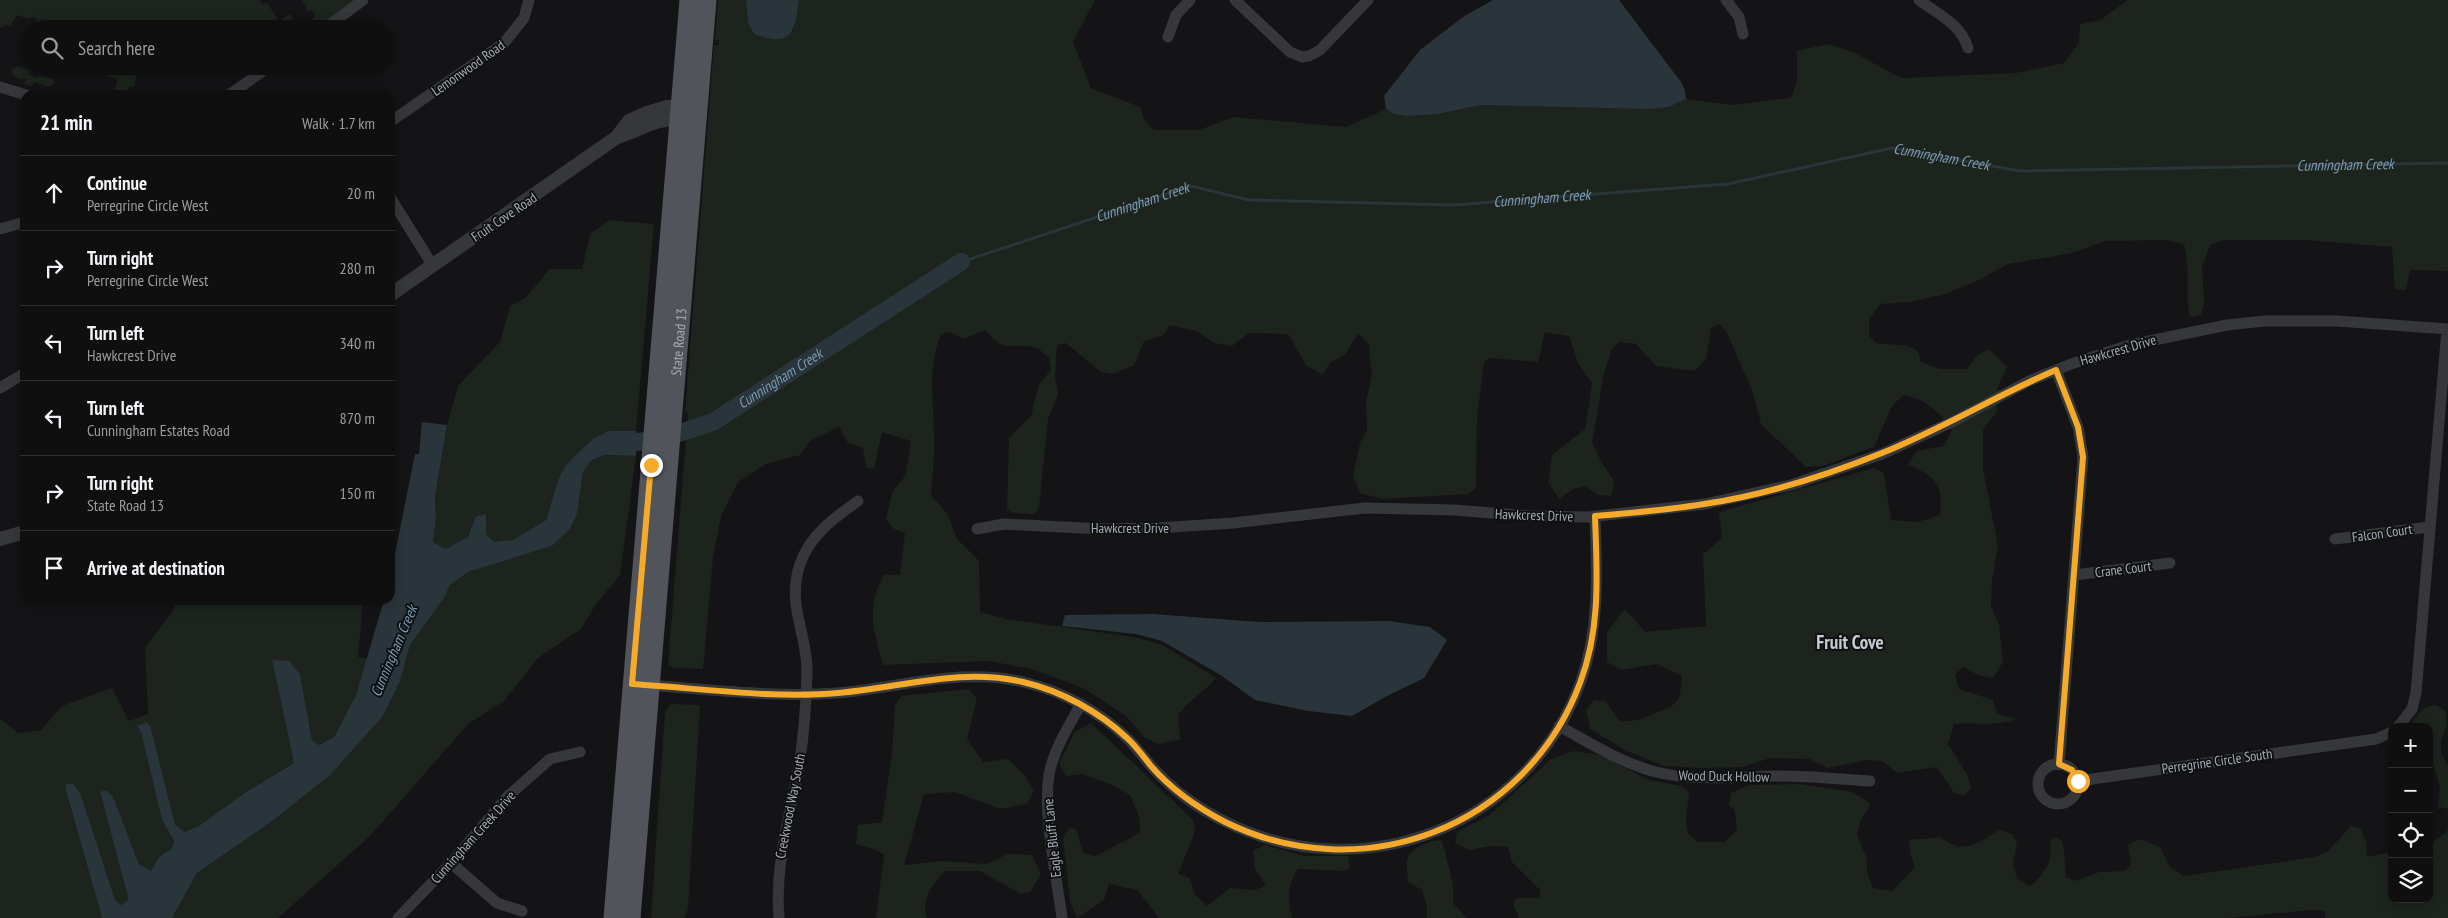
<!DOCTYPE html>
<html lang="en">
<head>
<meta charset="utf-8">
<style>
	:root { --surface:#0f0f10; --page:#1d1d1e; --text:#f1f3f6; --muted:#9b9c9f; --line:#2f2f30 }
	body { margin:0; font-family:"PT Sans Narrow",sans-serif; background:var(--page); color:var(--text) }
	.controls { position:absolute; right:15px; bottom:15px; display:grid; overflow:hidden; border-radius:10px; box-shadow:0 2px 12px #0003 }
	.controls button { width:45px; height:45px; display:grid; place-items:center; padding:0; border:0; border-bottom:1px solid var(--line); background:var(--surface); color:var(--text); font:25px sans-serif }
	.stop { position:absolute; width:15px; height:15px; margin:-11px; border:4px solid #f6aa2c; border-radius:50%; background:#fff }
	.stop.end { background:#f6aa2c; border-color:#fff; box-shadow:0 1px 5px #0008 }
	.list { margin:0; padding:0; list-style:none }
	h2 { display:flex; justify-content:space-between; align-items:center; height:65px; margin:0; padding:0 20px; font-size:21px }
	h2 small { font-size:16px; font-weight:400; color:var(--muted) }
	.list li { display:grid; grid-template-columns:32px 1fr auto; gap:15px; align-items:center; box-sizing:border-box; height:75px; padding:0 20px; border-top:1px solid var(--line) }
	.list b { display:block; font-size:19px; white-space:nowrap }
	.list p { margin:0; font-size:16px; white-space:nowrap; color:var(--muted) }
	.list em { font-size:16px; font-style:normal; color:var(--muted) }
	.icon { flex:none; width:28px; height:28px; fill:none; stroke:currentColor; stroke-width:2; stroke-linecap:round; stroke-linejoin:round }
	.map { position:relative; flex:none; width:2448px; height:918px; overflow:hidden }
	.search { position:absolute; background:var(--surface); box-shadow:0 2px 12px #0003; left:20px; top:20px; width:375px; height:55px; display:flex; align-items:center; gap:12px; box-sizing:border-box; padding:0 18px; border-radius:28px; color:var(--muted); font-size:19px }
	.panel { position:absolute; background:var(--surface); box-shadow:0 2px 12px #0003; left:20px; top:90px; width:375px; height:515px; border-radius:15px }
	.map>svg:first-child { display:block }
</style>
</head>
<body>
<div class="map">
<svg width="2448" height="918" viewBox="0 0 2448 918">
	<rect width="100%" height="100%" fill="#141416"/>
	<path fill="#1c241d" d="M0 0H260L262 4 267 3 279 21 289 14 295 21 287 27 290 29H214L210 25 200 29H66L62 25 55 29H34L37 25V19L32 17 28 19 17 15 10 26 6 25 0 28Z
		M302 0H355L329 21 317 26 311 20 315 16 313 11 305 10 307 8Z
		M718 0H746L748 23 754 34 793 31 799 0H1095L1073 42 1091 88 1140 107 1144 119 1154 130H1199L1234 117 1346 127 1386 109 1394 114H1438L1481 105 1669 107 1686 99 1733 105 1791 98 1797 81V51L1828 44 1853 52 1901 78 2016 73 2064 63 2079 43 2080 24 2100 20 2128 0H2448V271L2410 270 2406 290 2395 289 2392 247 2304 240H2224L2210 245 2202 267 2204 303 2201 315 2190 317C2184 293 2191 268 2184 244L2165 240 2105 241 2072 253 2008 264 1979 280 1945 294 1910 302 1880 304 1869 319V335L1876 343 1908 346 1918 351 1921 362 1940 369H1967L1976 356 1989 349 2007 367 1998 387 1997 411 1983 430V469L1998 546 1992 581 1991 606 1999 625 2003 662 1993 678 1978 675 1964 667 1955 674 1959 689 1993 700 1997 714 2016 719C1996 727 1975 722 1954 724L1948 744 1967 774 1971 788 1965 795 1954 793 1937 767 1897 773 1882 761 1867 760 1828 768 1810 759 1770 758 1743 767 1701 768 1664 766 1627 751 1590 729 1586 710 1594 700 1606 701 1619 721C1633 722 1640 720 1653 714 1678 704 1680 704 1682 676L1657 664 1622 670 1607 662V632L1625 609 1645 632 1706 626 1703 554 1722 538 1719 512 1874 468 1884 473 1891 520 1918 522 1940 515C1943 482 1937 479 1908 464L1917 451 1944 446 1952 430C1938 411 1926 399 1903 395L1892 406 1874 447 1823 466 1806 467 1761 424 1752 390 1726 331 1719 324 1711 328 1706 359 1695 371 1656 366 1636 344 1619 342 1612 349 1604 373 1592 442 1601 461 1614 481 1611 496 1599 495 1585 486 1573 489 1559 499 1548 482 1552 455 1585 429 1592 383 1578 363 1569 336 1545 332 1538 362 1490 358 1484 362 1477 418 1476 488 1468 494 1382 499 1360 493 1353 476 1360 443 1367 430 1366 402 1372 375 1369 345 1358 333 1345 355 1331 362 1322 375 1306 365 1288 334 1249 333 1232 346 1214 343 1197 331 1169 325 1164 335 1144 341 1134 365 1113 374 1101 372 1066 343 1057 345 1055 377 1058 394 1048 419 1039 508 1034 514 1012 513 1007 509 1009 438 1031 416 1039 384 1051 370 1049 358C1045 355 1040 349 1036 348 1011 341 1007 356 985 330L963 339 950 332 941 334C927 368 934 401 934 437 935 456 932 475 931 495L948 515 957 539 979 561 980 612 1006 619 1134 637 1163 645 1216 678C1205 691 1189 700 1178 715L1180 740 1158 744 1145 738 1125 715 1083 688 1031 669 989 661 883 665C874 631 865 608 884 575H900L905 533 894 529 886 519 892 492 906 475 911 441 882 432 874 469 866 468 863 448 848 443 839 427 810 441 800 455 766 464 738 482 721 516 713 558 703 669 673 668 668 665 688 413 685 412 714 45H719V40H715Z
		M17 66 28 70 30 75 36 78 40 76 53 79 55 83 51 86H45L36 82 30 86 24 84 27 79H19L12 74V69Z
		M108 66H127L139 70V74L136 75 135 86 129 87 126 95H113L118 79 108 76 111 67Z
		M609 220 654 224 636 431H609L558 480 546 520 513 540 494 542 486 534V515L476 516 468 537 446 549 433 542 436 518 435 497 447 425 458 386 500 342 510 306 525 298 550 269H582L590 234Z
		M604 455 636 456 620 575 596 604 581 629 538 658 504 701 468 724 370 836 278 918H172L197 873 271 822 329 776 400 681 410 645 444 598 450 585 468 572 552 546 570 529 577 514 583 472 592 460Z
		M174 600H363L358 657 368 659 356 695 334 737 319 745 312 740 300 674 272 660 294 763 246 792 199 826 183 832 175 824 151 728 137 726 141 732 162 820 174 841 172 848 159 857 151 871 139 864 113 797 100 792 128 897 127 901 121 905 115 900 66 792 102 918H0V719L18 733 41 730 62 706 112 688 129 721 148 714 145 648 175 608Z
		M968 689 977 699 967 739 983 762 1008 759 1024 774 1034 791 1027 804 1000 809 955 792 924 794 904 865 943 861 986 864 1008 854 1032 855 1041 874 1030 892 1021 894 980 871H945C933 884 920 900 927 918H876L884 855 877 850 856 844 858 825 882 822 892 753 895 706 901 696Z
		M670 704 700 705 688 908 685 918H651L665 712Z
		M2435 705 2445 710 2447 724 2441 741V753L2448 766V809L2438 807 2440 788 2434 766 2429 760V727H2408L2424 708Z
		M1091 723 1193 820 1195 832 1178 874 1190 878 1195 895 1207 906 1230 888 1254 890 1266 886 1255 869 1253 851 1265 845 1305 856H1348L1350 867 1345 871 1298 869C1287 884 1288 900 1292 918H1159L1137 890 1109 884 1104 900 1077 918 1070 901 1063 838 1069 828 1076 829 1083 853 1095 856 1140 833 1139 816 1130 795 1112 785 1082 774 1066 776 1059 763 1075 732Z
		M1574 751 1599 755 1649 780 1682 786 1689 792 1686 819 1688 834 1698 842H1725L1737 830 1735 811 1729 805 1731 793 1749 785 1799 784 1852 792 1866 800 1870 805 1861 820 1857 835 1867 859V872L1873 888 1892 891 1915 867 1910 853 1909 840 1941 837C1963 856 1977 843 1999 830L2012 834 2017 842 2013 865 2017 879 2030 886C2047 871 2052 864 2050 841L2055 837 2063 842 2066 877 2076 881 2099 872 2125 871 2131 865 2128 845 2140 839 2160 847 2170 867 2184 876 2315 857 2328 851 2351 826 2360 828 2366 842 2367 857 2392 852V899H2429V845L2447 832 2448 827V918H2325V911L2311 910 2229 918H1519L1513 904 1516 898H1540V890L1512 862 1508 847 1491 846 1469 850 1455 843 1457 832 1491 814 1551 759Z
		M1442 840 1453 884V903L1467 918H1427V907L1422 890 1408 882C1408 876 1406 868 1407 862 1409 847 1429 841 1442 840Z"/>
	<path fill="#2a343b" d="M746 0H799C794 35 792 47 754 34L748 23Z
		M1493 0H1619L1681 82 1685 90 1686 99 1669 107 1648 109 1481 105 1438 114 1407 116 1394 114 1386 109 1384 96 1420 50 1463 17Z
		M422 422 447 425 435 497 436 518 433 542 446 549 468 537 476 516 486 514V534L494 542 513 540 546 520 558 480 566 465 580 451 593 439 609 431H636V456L604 455 592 460 583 472 577 514 570 529 552 546 468 572 450 585 444 598 410 645 400 681 382 717 329 776 271 822 197 873 172 918H102L66 791V784H73L80 793 115 900 121 905 127 901 128 897 100 792 106 790 113 797 139 864 151 871 159 857 172 848 174 841 162 820 141 732 137 726 147 722 151 728 175 824 184 832 199 826 246 792 294 763 272 660 289 661 300 674 312 740 319 745 334 737 356 695 384 600H390V579L415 454H419Z
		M1153 614 1259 622 1389 621 1430 627 1447 640 1424 678 1385 697 1352 716 1308 711 1255 700 1222 676 1162 641 1136 634 1062 626 1065 615Z"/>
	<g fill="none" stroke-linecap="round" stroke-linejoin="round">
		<path stroke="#2a343b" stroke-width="3" id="s1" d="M961 262 1191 186 1249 200 1453 205 1728 184 1892 148 2020 171 2448 163"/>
		<path stroke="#2a343b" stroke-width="18" id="s2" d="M614 444 658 440 713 422 961 262"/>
		<path stroke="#35373b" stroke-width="11" d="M1235 0 1290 52 1302 57 1309 56 1320 50 1368 0
			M1726 0 1739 17 1743 34
			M1919 0C1939 15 1961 24 1968 48
			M324 29 363 0
			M1168 37 1176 15 1190 0
			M0 87 26 95
			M229 95 270 66
			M390 122 504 43 524 18 529 0
			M390 197 433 266
			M0 229 25 222
			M2056 370 2078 427 2083 457 2059 765
			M0 388 25 373
			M977 529 1004 524 1101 529 1158 528 1233 523 1365 508 1454 510 1530 516 1588 517 1705 504 1791 485 1882 454 1954 421 2029 381 2071 364 2130 345 2227 325 2264 321H2337L2448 329
			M2335 539 2429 527
			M2075 575 2170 563
			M646 685C709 689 774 698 837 693 901 688 963 666 1027 683 1064 692 1100 712 1128 739 1137 748 1144 758 1152 767 1173 790 1199 809 1226 822 1363 890 1529 826 1581 681 1600 627 1597 572 1595 516
			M1559 726C1590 743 1621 763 1656 772 1696 782 1737 776 1778 776 1809 776 1840 779 1870 781
			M2398 727 2412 709 2416 693 2447 329
			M2038 784a20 20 0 1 1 40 0a20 20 0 1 1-40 0Z
			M2078 781 2376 739 2392 732
			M451 863 497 903 522 911
			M398 918 451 863 508 796 550 759 580 752
			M779 918C775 872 786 831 795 787 803 750 806 711 807 673 808 634 786 606 800 564 810 535 834 518 858 501
			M1062 918C1057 877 1040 804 1051 766 1057 744 1070 724 1081 704"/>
		<path stroke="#35373b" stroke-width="14" d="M617 137C646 128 654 117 687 119
			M390 295 617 137 629 121 647 113 667 107 689 106
			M0 539 25 532"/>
		<g stroke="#51545b" stroke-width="19">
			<path d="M613 918 689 0"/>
			<path id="s3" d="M631 918 707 0"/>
		</g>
	</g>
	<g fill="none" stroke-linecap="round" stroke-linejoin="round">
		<path stroke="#f6aa2c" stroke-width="6" d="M651 465 632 684C697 688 773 699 838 693 900 688 961 667 1023 682 1061 691 1098 711 1127 738 1136 746 1143 756 1151 766 1171 789 1198 808 1225 822 1363 890 1526 827 1580 683 1601 628 1597 573 1595 516 1632 513 1668 510 1704 504 1765 495 1825 476 1882 453 1942 429 1997 395 2056 370L2078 427 2083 457 2059 764 2072 770 2078 781"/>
	</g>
	<g text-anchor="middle" stroke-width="4" stroke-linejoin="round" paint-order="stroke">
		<g font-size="14" fill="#a6acb7" stroke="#0f1011">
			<text transform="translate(468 68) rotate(-35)" y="5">Lemonwood Road</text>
			<text transform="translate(504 217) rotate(-34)" y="5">Fruit Cove Road</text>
			<text dy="5" stroke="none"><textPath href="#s3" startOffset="578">State Road 13</textPath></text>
			<text transform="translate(2118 350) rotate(-16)" y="5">Hawkcrest Drive</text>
			<text transform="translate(1534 515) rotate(2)" y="5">Hawkcrest Drive</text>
			<text x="1130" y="533">Hawkcrest Drive</text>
			<text transform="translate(2382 533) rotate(-8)" y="5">Falcon Court</text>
			<text transform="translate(2123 569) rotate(-7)" y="5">Crane Court</text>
			<text transform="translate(2217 761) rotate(-8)" y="5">Perregrine Circle South</text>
			<text transform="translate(1724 776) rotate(1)" y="5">Wood Duck Hollow</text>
			<text transform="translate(790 806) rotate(-79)" y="5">Creekwood Way South</text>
			<text transform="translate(473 837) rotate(-48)" y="5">Cunningham Creek Drive</text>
			<text transform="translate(1052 838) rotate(-96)" y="5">Eagle Bluff Lane</text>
		</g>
		<g font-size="15" font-style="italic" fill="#7c9cb3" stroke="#0f1011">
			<text dy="5" stroke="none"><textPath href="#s1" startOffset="1000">Cunningham Creek</textPath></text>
			<text dy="5" stroke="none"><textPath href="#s1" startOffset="1405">Cunningham Creek</textPath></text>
			<text dy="5" stroke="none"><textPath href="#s1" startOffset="595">Cunningham Creek</textPath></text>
			<text dy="5" stroke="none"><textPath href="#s1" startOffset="191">Cunningham Creek</textPath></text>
			<text dy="5" stroke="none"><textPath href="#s2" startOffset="182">Cunningham Creek</textPath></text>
			<text transform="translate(394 651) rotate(-67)" y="5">Cunningham Creek</text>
		</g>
		<g font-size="19" font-weight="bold" fill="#c7cbd3" stroke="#0f1011">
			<text x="1850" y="649">Fruit Cove</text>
		</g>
	</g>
</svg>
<div class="controls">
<button>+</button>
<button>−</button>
<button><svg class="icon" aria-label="locate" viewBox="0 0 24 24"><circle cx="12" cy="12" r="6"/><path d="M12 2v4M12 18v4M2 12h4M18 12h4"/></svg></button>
<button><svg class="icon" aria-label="layers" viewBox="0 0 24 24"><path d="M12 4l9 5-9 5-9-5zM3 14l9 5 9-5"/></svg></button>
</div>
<div class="stop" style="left:2078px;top:781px"></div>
<div class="stop end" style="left:651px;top:465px"></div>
<div class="search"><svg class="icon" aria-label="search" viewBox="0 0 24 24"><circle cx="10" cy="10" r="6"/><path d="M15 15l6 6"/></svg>Search here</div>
<section class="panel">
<h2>21 min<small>Walk · 1.7 km</small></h2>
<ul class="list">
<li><svg class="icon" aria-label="ahead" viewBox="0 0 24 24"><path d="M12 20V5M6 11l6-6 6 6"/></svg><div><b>Continue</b><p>Perregrine Circle West</p></div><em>20 m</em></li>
<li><svg class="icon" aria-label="right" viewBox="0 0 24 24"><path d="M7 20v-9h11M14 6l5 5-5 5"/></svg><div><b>Turn right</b><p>Perregrine Circle West</p></div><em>280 m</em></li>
<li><svg class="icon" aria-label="left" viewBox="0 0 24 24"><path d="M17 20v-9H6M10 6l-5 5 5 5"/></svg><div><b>Turn left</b><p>Hawkcrest Drive</p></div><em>340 m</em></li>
<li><svg class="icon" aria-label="left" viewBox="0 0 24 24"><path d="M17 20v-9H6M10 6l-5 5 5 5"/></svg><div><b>Turn left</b><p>Cunningham Estates Road</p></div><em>870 m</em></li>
<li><svg class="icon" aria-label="right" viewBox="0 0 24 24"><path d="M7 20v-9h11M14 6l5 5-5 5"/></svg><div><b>Turn right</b><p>State Road 13</p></div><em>150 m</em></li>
<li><svg class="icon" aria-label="arrive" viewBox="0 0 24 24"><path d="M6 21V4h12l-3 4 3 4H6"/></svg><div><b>Arrive at destination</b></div></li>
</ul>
</section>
</div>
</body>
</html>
